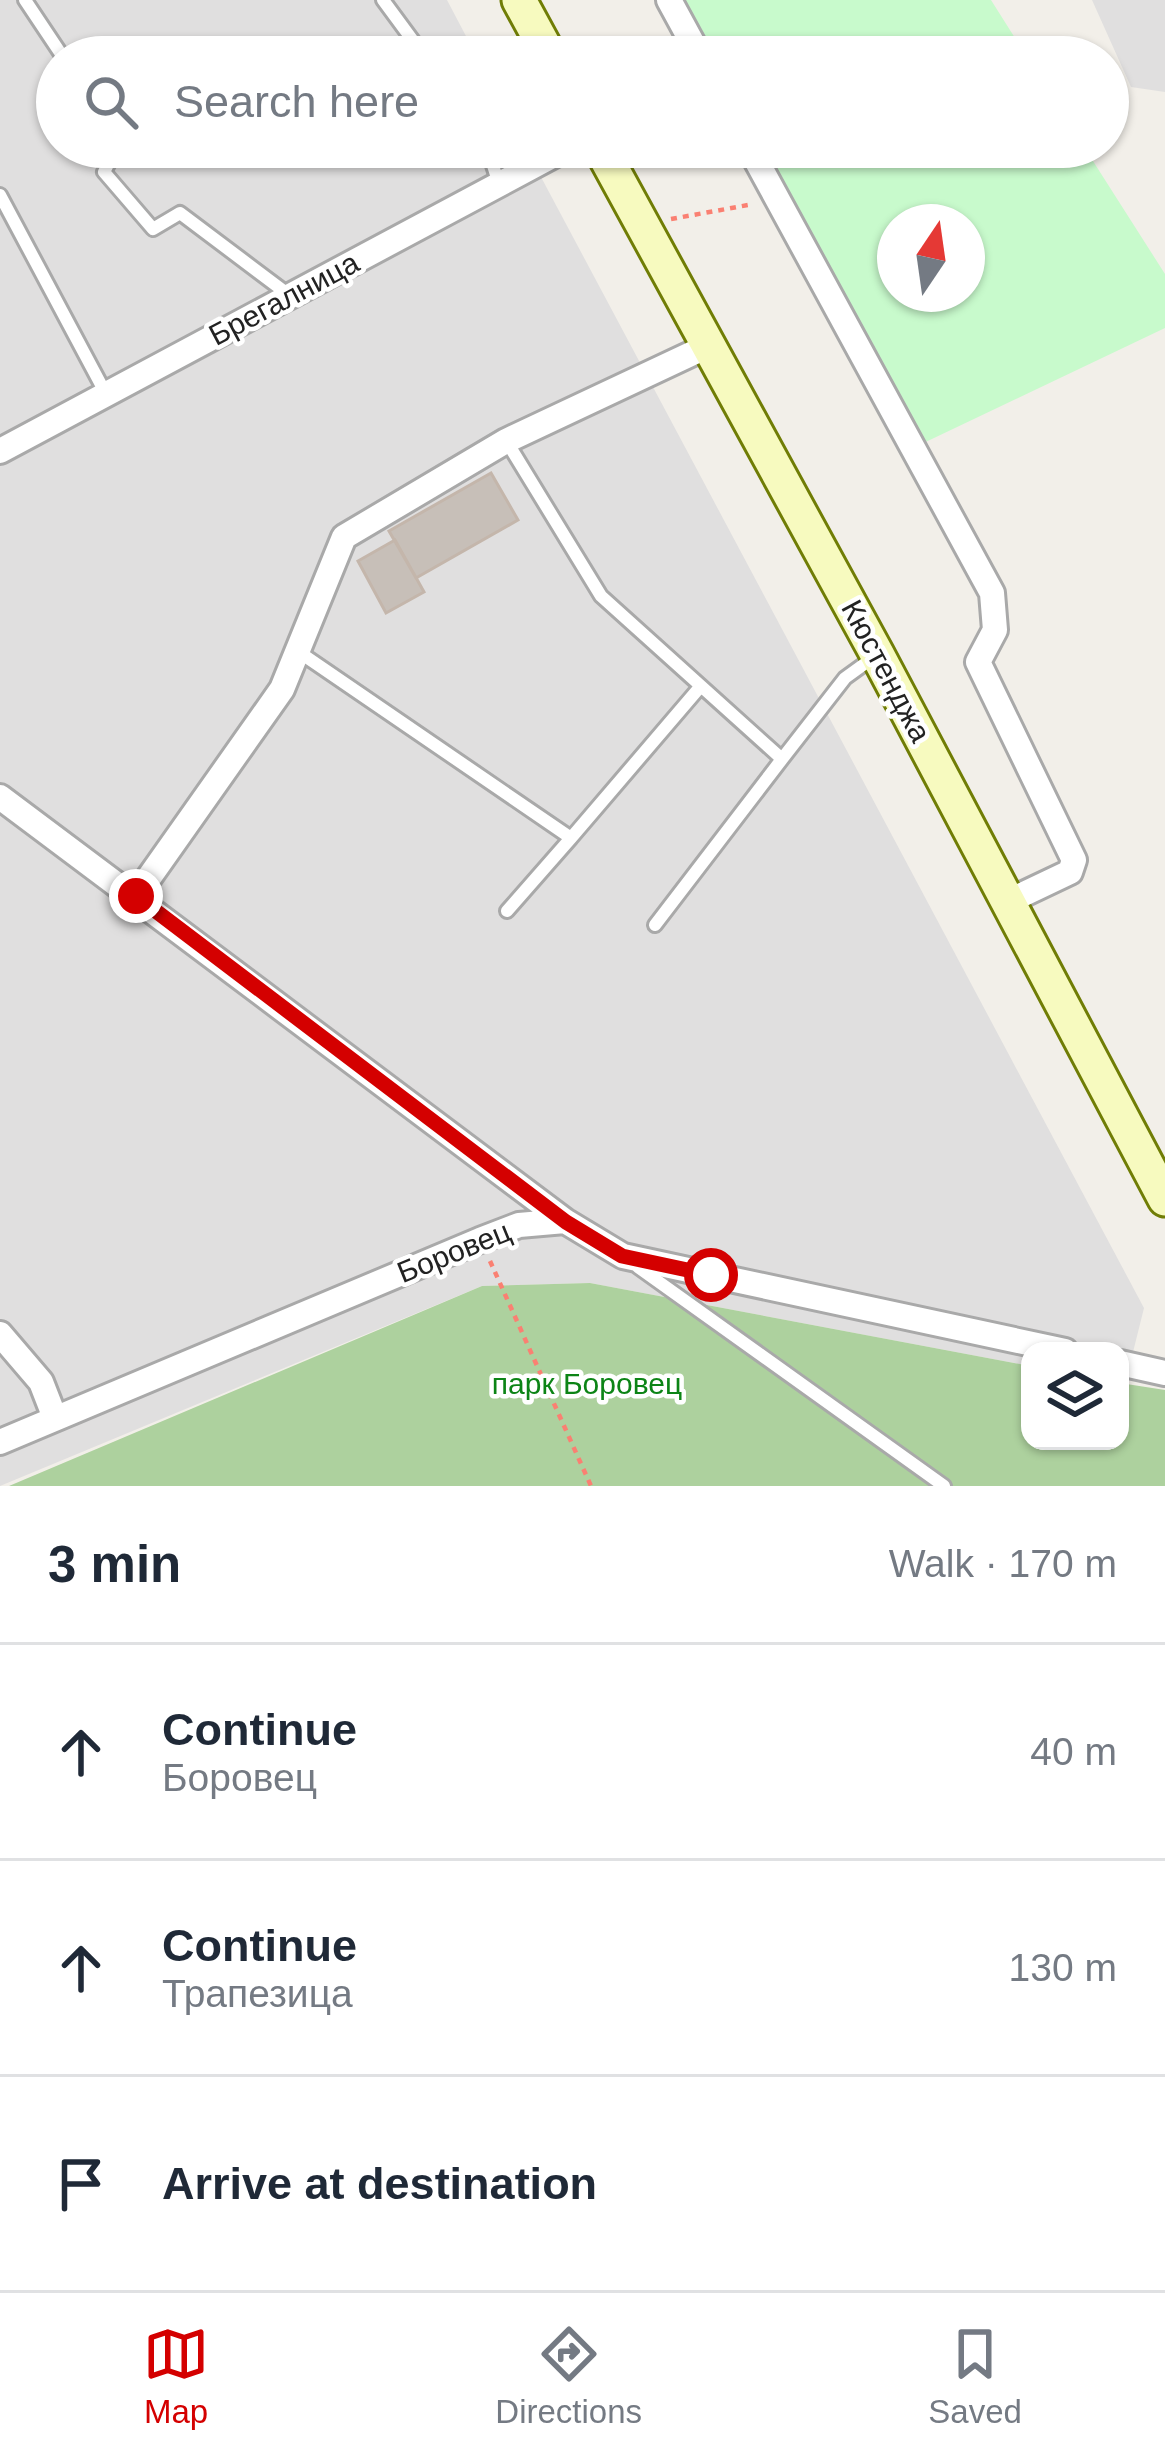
<!DOCTYPE html>
<html lang="en">
<head>
<meta charset="utf-8">
<style>
	:root { --surface:#fff; --page:#f2f2f3; --text:#1f2937; --muted:#747a83; --line:#e0e1e3; --accent:#d40000 }
	body { margin:0; font-family:Helvetica,sans-serif; background:var(--page); color:var(--text) }
	.controls { position:absolute; right:36px; bottom:36px; display:grid; overflow:hidden; border-radius:24px; box-shadow:0 3px 9px #0004 }
	.controls button { width:108px; height:108px; display:grid; place-items:center; padding:0; border:0; border-bottom:3px solid var(--line); background:var(--surface); color:var(--text); font:60px sans-serif }
	.compass { position:absolute; left:877px; top:204px; width:108px; height:108px; border-radius:50%; background:var(--surface); box-shadow:0 3px 9px #0004; rotate:13deg }
	.stop { position:absolute; width:36px; height:36px; margin:-27px; border:9px solid #d40000; border-radius:50%; background:#fff }
	.stop.end { background:#d40000; border-color:#fff; box-shadow:0 3px 12px #0008 }
	.list { margin:0; padding:0; list-style:none }
	h2 { display:flex; justify-content:space-between; align-items:center; height:156px; margin:0; padding:0 48px; font-size:51px }
	h2 small { font-size:39px; font-weight:400; color:var(--muted) }
	.list li { display:grid; grid-template-columns:78px 1fr auto; gap:36px; align-items:center; box-sizing:border-box; height:216px; padding:0 48px; border-top:3px solid var(--line) }
	.list b { display:block; font-size:45px; white-space:nowrap }
	.list p { margin:0; font-size:39px; white-space:nowrap; color:var(--muted) }
	.list em { font-size:39px; font-style:normal; color:var(--muted) }
	.icon { flex:none; width:66px; height:66px; fill:none; stroke:currentColor; stroke-width:2; stroke-linecap:round; stroke-linejoin:round }
	.map { position:relative; flex:none; width:1165px; height:1486px; overflow:hidden }
	.search { position:absolute; background:var(--surface); box-shadow:0 3px 9px #0004; left:36px; right:36px; top:36px; height:132px; display:flex; align-items:center; gap:30px; box-sizing:border-box; padding:0 42px; border-radius:66px; color:var(--muted); font-size:45px }
	.sheet { height:804px; background:var(--surface) }
	nav { display:flex; justify-content:space-around; align-items:center; box-sizing:border-box; height:168px; border-top:3px solid var(--line); background:var(--surface); font-size:33px; color:var(--muted) }
	nav a { display:grid; justify-items:center; gap:6px }
	nav .on { color:var(--accent) }
	.map>svg:first-child { display:block }
</style>
</head>
<body>
<div class="map">
<svg width="1165" height="1486" viewBox="0 0 1165 1486">
	<rect width="100%" height="100%" fill="#f2efe9"/>
	<path fill="#e0dfdf" d="M0 0H447L477 57H57V147H525L1144 1308 1125 1384 1120 1383V1351H1030V1366L590 1283 482 1286 0 1486Z
		M1092 0H1165V92L1131 87Z"/>
	<path fill="#add19e" d="M590 1283 1030 1366V1441H1120V1383L1165 1390V1486H9L482 1286Z"/>
	<path fill="#c8facc" fill-rule="evenodd" d="M669 0H991L1027 57H700Z
		M749 147H1084L1165 274V328L913 448ZM895 222H967V294H895Z"/>
	<path fill="#c7bfb8" stroke="#c4b6ab" stroke-width="3" d="M491 473 518 520 416 578 389 531Z
		M395 540 424 592 386 613 358 561Z"/>
	<g fill="none" stroke-linecap="round" stroke-linejoin="round">
		<g stroke="#a9a9a9" stroke-width="18">
			<path id="lane" d="M25 0 63 57
				M383 0 425 57
				M117 147 104 172 153 229 180 213 289 295
				M487 147 499 184
				M0 195 106 394
				M507 442 601 596 782 759 845 678 874 657
				M299 652 571 838 700 687
				M507 911 571 838
				M655 925 782 759
				M638 1267 944 1486"/>
		</g>
		<g stroke="#a9a9a9" stroke-width="30">
			<path id="street" d="M669 0 700 57
				M749 147 992 593 995 630 978 662 1074 860 1070 872 1009 901
				M0 451 569 147
				M0 797 565 1221 623 1256 1065 1351
				M136 896 282 689 344 537 506 441 710 345
				M0 1334 41 1382 55 1418
				M1120 1363 1165 1373
				M0 1442 480 1240 519 1225 565 1221"/>
		</g>
		<g stroke="#707d05" stroke-width="39">
			<path id="secondary" d="M519 0 550 57
				M600 147 877 654 1165 1199"/>
		</g>
		<path stroke="#fa8072" stroke-width="4.5" stroke-dasharray="6 6" stroke-linecap="butt" d="M629 57 663 39
			M671 219 748 205
			M490 1261 591 1486"/>
		<use href="#lane" stroke="#fff" stroke-width="12"/>
		<use href="#street" stroke="#fff" stroke-width="24"/>
		<use href="#secondary" stroke="#f7fabf" stroke-width="33"/>
	</g>
	<g fill="none" stroke-linecap="round" stroke-linejoin="round">
		<path stroke="#d40000" stroke-width="15" d="M136 896 566 1222 622 1256 711 1275"/>
	</g>
	<g text-anchor="middle" stroke-width="9" stroke-linejoin="round" paint-order="stroke">
		<g font-size="30" fill="#222" stroke="#fff">
			<text transform="translate(284 299) rotate(-28)" y="10">Брегалница</text>
			<text transform="translate(886 671) rotate(62)" y="10">Кюстенджа</text>
			<text transform="translate(454 1252) rotate(-22)" y="10">Боровец</text>
		</g>
		<g font-size="30" fill="#0c8416" stroke="#fff">
			<text x="587" y="1394">парк Боровец</text>
		</g>
	</g>
</svg>
<div class="controls">
<button><svg class="icon" aria-label="layers" viewBox="0 0 24 24"><path d="M12 4l9 5-9 5-9-5zM3 14l9 5 9-5"/></svg></button>
</div>
<svg class="compass" viewBox="-18 -18 36 36"><path d="M0-13l5 13h-10z" fill="#e53935"/><path d="M0 13l5-13h-10z" fill="#747a83"/></svg>
<div class="stop" style="left:711px;top:1275px"></div>
<div class="stop end" style="left:136px;top:896px"></div>
<div class="search"><svg class="icon" aria-label="search" viewBox="0 0 24 24"><circle cx="10" cy="10" r="6"/><path d="M15 15l6 6"/></svg>Search here</div>
</div>
<section class="sheet">
<h2>3 min<small>Walk · 170 m</small></h2>
<ul class="list">
<li><svg class="icon" aria-label="ahead" viewBox="0 0 24 24"><path d="M12 20V5M6 11l6-6 6 6"/></svg><div><b>Continue</b><p>Боровец</p></div><em>40 m</em></li>
<li><svg class="icon" aria-label="ahead" viewBox="0 0 24 24"><path d="M12 20V5M6 11l6-6 6 6"/></svg><div><b>Continue</b><p>Трапезица</p></div><em>130 m</em></li>
<li><svg class="icon" aria-label="arrive" viewBox="0 0 24 24"><path d="M6 21V4h12l-3 4 3 4H6"/></svg><div><b>Arrive at destination</b></div></li>
</ul>
</section>
<nav>
<a class="on"><svg class="icon" aria-label="map" viewBox="0 0 24 24"><path d="M3 6l6-2 6 2 6-2v14l-6 2-6-2-6 2zM9 4v14M15 6v14"/></svg>Map</a>
<a><svg class="icon" aria-label="directions" viewBox="0 0 24 24"><path d="M12 3l9 9-9 9-9-9zM9 14v-3h6M13 9l2 2-2 2"/></svg>Directions</a>
<a><svg class="icon" aria-label="saved" viewBox="0 0 24 24"><path d="M7 4h10v16l-5-4-5 4z"/></svg>Saved</a>
</nav>
</body>
</html>
